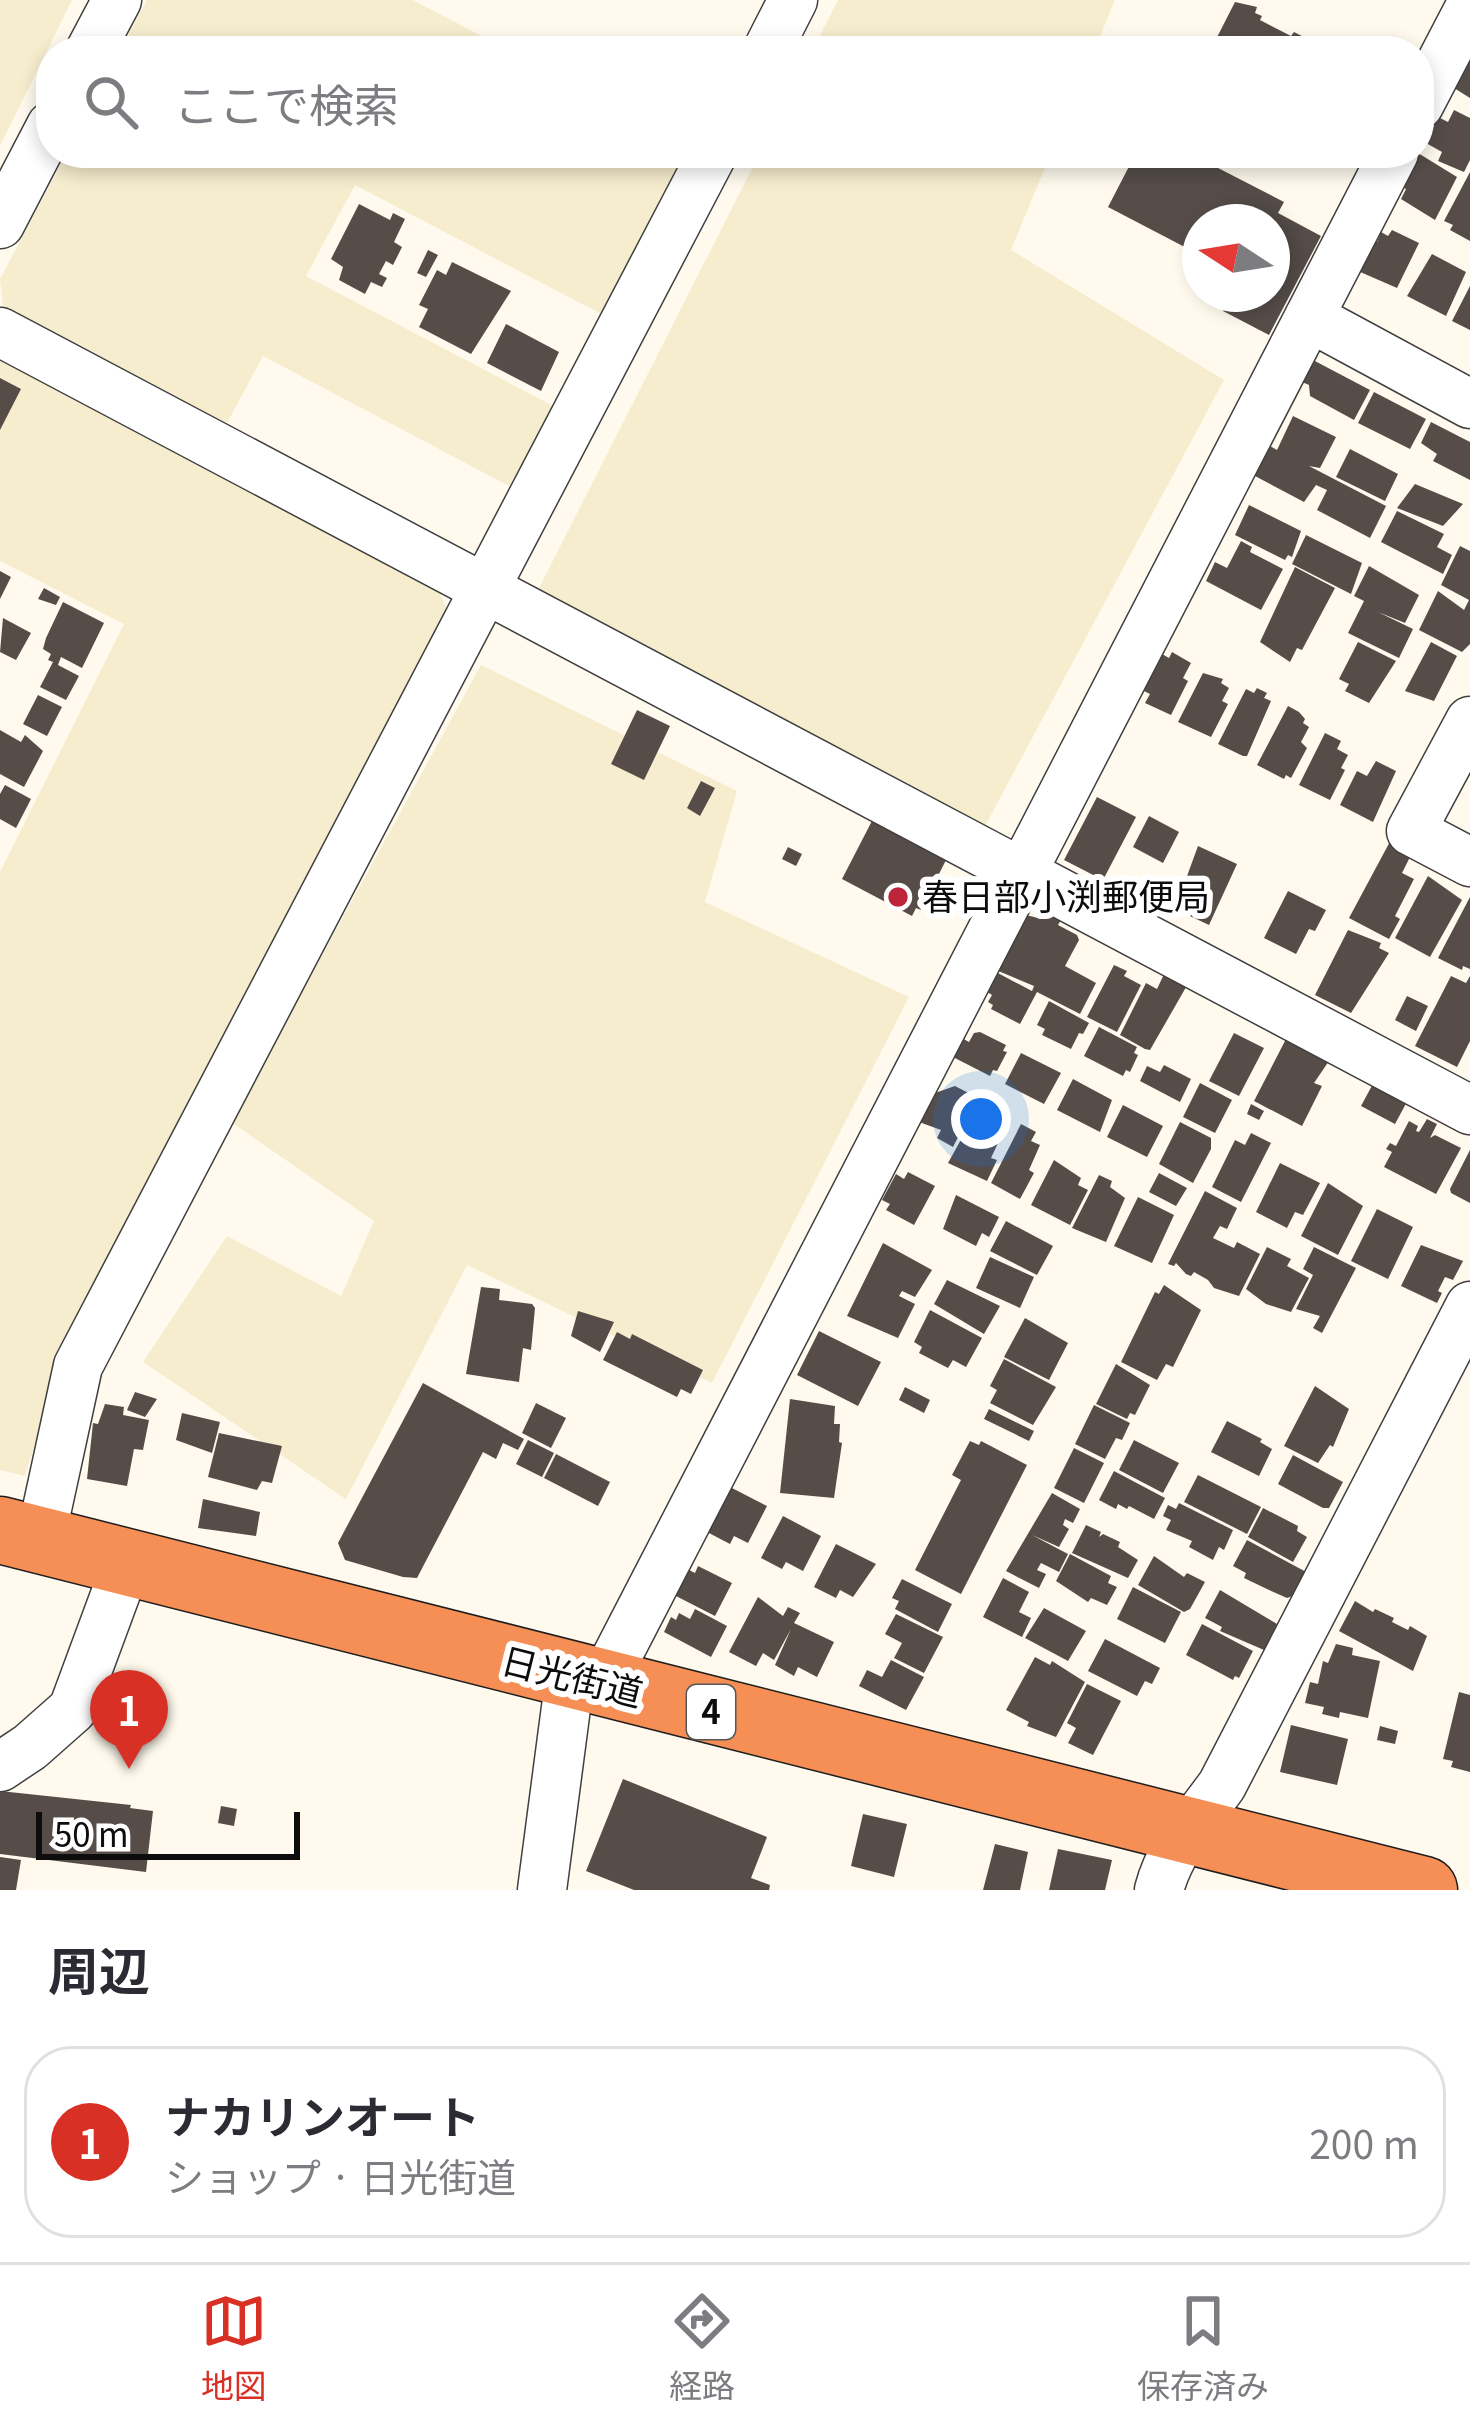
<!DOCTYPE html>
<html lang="ja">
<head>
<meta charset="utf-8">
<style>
	:root { --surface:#fff; --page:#f7f7f7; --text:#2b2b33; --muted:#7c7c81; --line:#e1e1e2; --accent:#d93025 }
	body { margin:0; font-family:Georgia,"Noto Sans JP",serif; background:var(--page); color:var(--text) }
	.compass { position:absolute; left:1182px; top:204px; width:108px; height:108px; border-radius:50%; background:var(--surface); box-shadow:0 6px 18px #0003; rotate:282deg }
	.scale { position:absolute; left:36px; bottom:30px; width:264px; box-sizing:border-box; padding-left:12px; border:6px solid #0d0d0d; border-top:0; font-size:33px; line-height:42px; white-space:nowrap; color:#0d0d0d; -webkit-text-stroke:9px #fff; paint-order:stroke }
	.you { position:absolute; left:981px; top:1119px; width:42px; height:42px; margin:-30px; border:9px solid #fff; border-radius:50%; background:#1a73e8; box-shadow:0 0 0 18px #1a73e833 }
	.badge { display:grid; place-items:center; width:78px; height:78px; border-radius:50%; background:var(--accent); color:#fff; font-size:39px; font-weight:700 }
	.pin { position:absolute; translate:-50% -99px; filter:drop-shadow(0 3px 6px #0008) }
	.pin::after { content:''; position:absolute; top:63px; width:42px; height:36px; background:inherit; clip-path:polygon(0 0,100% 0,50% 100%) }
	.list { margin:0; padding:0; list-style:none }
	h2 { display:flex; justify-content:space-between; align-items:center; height:156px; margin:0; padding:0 48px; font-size:51px }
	h2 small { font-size:39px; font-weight:400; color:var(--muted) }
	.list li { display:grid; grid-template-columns:78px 1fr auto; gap:36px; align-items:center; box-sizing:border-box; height:192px; margin:0 24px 24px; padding:0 24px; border:3px solid var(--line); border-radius:48px }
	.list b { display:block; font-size:45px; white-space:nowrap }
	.list p { margin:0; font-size:39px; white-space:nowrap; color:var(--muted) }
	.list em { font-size:39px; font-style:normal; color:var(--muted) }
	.icon { flex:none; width:66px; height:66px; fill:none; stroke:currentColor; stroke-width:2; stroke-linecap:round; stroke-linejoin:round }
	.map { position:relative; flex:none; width:1470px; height:1890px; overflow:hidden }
	.search { position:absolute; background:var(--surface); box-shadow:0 6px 18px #0003; left:36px; right:36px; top:36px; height:132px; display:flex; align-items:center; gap:30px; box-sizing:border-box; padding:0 42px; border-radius:48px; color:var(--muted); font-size:45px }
	.sheet { height:372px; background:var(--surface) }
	nav { display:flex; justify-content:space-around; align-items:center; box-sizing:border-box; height:168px; border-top:3px solid var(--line); background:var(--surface); font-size:33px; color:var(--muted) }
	nav a { display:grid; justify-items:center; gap:6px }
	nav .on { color:var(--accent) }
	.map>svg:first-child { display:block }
</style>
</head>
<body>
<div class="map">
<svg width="1470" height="1890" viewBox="0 0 1470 1890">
	<rect width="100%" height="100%" fill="#fffaed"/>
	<path fill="#f5edcd" d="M0 0H72L0 146Z
		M147 0H413L510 51H120Z
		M838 0H1115L1094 51H812Z
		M67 153H694L605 316 355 185 306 276 555 407 509 486 263 356 227 423 3 307 0 279Z
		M760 153H1051L1011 250 1224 380 984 828 536 594Z
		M0 358 440 593 449 615 65 1344 25 1476 0 1470V872L124 624 0 561Z
		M481 665 737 791 705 902 909 997 712 1383 467 1265 346 1499 143 1362 227 1236 341 1296 374 1221 231 1122Z"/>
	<path fill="#564d49" d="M1235 2 1257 7 1255 13 1262 16 1260 20 1291 36 1294 32 1321 46 1318 51H1210Z
		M1470 55V98L1454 88Z
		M1454 110 1470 118V160L1464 172 1438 161 1442 152 1426 143 1438 117 1448 122Z
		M1136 153H1189L1284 202 1278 213 1321 236 1269 335 1223 311 1232 294H1272V222H1200V255L1108 207Z
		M1418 153 1457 177 1435 220 1401 199 1406 189 1401 186Z
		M1470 172V241L1450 230 1453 225 1444 221Z
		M359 204 390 220 393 213 405 219 394 242 402 247 393 265 386 261 379 274 387 278 382 287 371 282 365 294 339 280 343 267 331 259Z
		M1392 230 1419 243 1397 288 1358 271 1373 240 1377 242 1381 232 1388 236Z
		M428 250 438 255 426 277 417 273Z
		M1432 254 1466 272 1446 316 1407 296Z
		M452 262 511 291 471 354 419 327 428 309 419 305 437 270 446 275Z
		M1470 286V330L1452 321Z
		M506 324 559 352 541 391 487 363Z
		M1313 360 1370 390 1354 420 1310 396 1309 385 1302 382Z
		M0 378 21 389 0 430Z
		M1374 392 1426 419 1410 449 1358 423Z
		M1293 416 1336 437 1320 468 1309 466 1386 506 1370 538 1317 510 1327 490 1316 485 1304 502 1255 476 1270 446 1277 450Z
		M1431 422 1470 442V480L1433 461 1437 454 1421 443Z
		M1350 449 1398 474 1385 501 1336 477Z
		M1415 484 1463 504 1443 526 1397 508Z
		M1249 505 1301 531 1292 557 1288 555 1285 560 1235 535Z
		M1397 511 1444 534 1437 547 1452 555 1443 574 1381 542Z
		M1306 535 1362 563 1351 594 1292 564Z
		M1241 541 1252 547 1250 552 1283 569 1261 610 1206 581 1215 562 1227 568Z
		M1460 546 1470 551V644L1462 652 1419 630 1438 591 1464 610 1469 600 1441 585Z
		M1369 566 1419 595 1405 623 1378 612 1413 629 1399 658 1348 633 1364 601 1354 596Z
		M1295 567 1335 588 1302 650 1297 648 1290 662 1260 642Z
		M0 571 11 577 0 599Z
		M44 588 60 597 56 605 38 599Z
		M63 602 104 623 82 668 61 657 58 665 79 676 66 700 40 687 53 662 48 660 51 654 43 649 46 638Z
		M3 618 31 633 16 660 0 652Z
		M1358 642 1396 661 1369 703 1345 691 1349 684 1339 679Z
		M1431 642 1457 656 1434 701 1405 691Z
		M1172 652 1191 663 1183 678 1188 681 1171 715 1145 703 1150 694 1144 691 1162 654 1169 658Z
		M1203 673 1223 679 1221 683 1229 688 1222 701 1228 704 1211 737 1178 722Z
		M1257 688 1267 693 1264 698 1271 701 1247 756H1243L1218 744 1246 689 1254 693Z
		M38 695 62 707 47 736 23 724Z
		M1288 706 1299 712 1305 719 1303 723 1309 727 1301 742 1307 748 1291 778 1286 775 1284 779 1257 765Z
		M637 710 670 726 644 780 611 764Z
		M0 730 21 742 25 735 43 751 24 787 0 774Z
		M1325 733 1341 741 1337 749 1348 755 1341 768 1345 770 1330 800 1299 785Z
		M1376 761 1396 771 1373 822 1340 805 1357 771 1367 776Z
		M701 781 715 788 700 816 687 808Z
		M5 785 31 799 16 828 0 819V794Z
		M1097 797 1136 817 1103 880 1064 860Z
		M1149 816 1179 832 1163 863 1133 847Z
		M874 817 948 856 921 910 916 908 912 916 842 879Z
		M1393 836 1415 847 1402 873 1414 879 1395 916 1400 919 1389 939 1349 918Z
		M1198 846 1237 864 1209 925 1175 909Z
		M788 847 802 854 796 866 782 859Z
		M1428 876 1462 900 1430 957 1395 938Z
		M1288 891 1326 910 1315 931 1309 929 1296 954 1264 938Z
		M1470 897V969L1463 966 1462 970 1438 958Z
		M1043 908 1062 918 1058 925 1077 935 1079 940 1065 966 1096 983 1080 1014 1037 992 1020 1024 991 1009 993 1005 988 1002 992 995 984 990 994 971 1032 991 1034 986 996 970 1026 915 1038 918Z
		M1348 930 1381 943 1379 948 1389 953 1351 1013 1315 995Z
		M1114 965 1127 971 1124 976 1141 985 1117 1032 1087 1017Z
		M1166 970 1189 982 1150 1050 1145 1049 1120 1035 1146 983 1157 989Z
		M1451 976 1466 983 1470 976V1041L1457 1067 1415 1046Z
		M1407 996 1428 1006 1416 1031 1395 1020Z
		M1049 1001 1089 1023 1083 1034 1079 1033 1071 1049 1042 1035 1045 1029 1037 1025Z
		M1099 1027 1137 1047 1134 1053 1138 1055 1130 1072 1126 1070 1123 1076 1084 1056Z
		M980 1032 1006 1045 1003 1051 1007 1052 997 1071 993 1070 990 1076 951 1056 960 1037 969 1042 974 1033Z
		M1234 1033 1264 1048 1239 1096 1209 1081Z
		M1286 1039 1331 1058 1314 1083 1322 1086 1302 1126 1254 1101Z
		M1021 1053 1061 1073 1044 1104 1005 1084Z
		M1164 1065 1191 1079 1180 1102 1140 1081 1147 1066 1160 1072Z
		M1073 1079 1112 1100 1100 1132 1057 1110Z
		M1375 1080 1409 1098 1395 1124 1361 1106Z
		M1200 1083 1232 1100 1215 1133 1183 1117Z
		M955 1086 978 1098 953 1147 937 1138 941 1130 919 1122 932 1094Z
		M1251 1104 1264 1111 1259 1120 1247 1114Z
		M1123 1105 1163 1126 1147 1157 1107 1137Z
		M978 1109 997 1118 989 1139 998 1143 991 1158 997 1160 987 1181 948 1163Z
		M1427 1119 1437 1124 1430 1138 1435 1135 1461 1148 1436 1194 1384 1167 1392 1152 1386 1149 1390 1143 1396 1146 1409 1121 1418 1126 1416 1131 1419 1132Z
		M1180 1122 1211 1138V1149L1193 1183 1159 1164Z
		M1021 1124 1036 1132 1031 1141 1040 1145 1029 1170 1034 1173 1020 1199 991 1183Z
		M1251 1133 1271 1143 1241 1202 1212 1187 1235 1140 1245 1145Z
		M1470 1150V1203L1451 1193 1450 1189Z
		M1054 1160 1081 1178 1078 1185 1088 1190 1070 1225 1031 1205Z
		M1280 1163 1320 1183 1303 1215 1295 1212 1287 1228 1256 1212Z
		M908 1172 935 1186 914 1225 886 1210 890 1204 882 1200 896 1174 904 1179Z
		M1159 1173 1187 1188 1176 1206 1149 1192Z
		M1099 1175 1112 1181 1110 1187 1125 1198 1106 1242 1072 1228Z
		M1328 1183 1363 1206 1338 1255 1301 1236Z
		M1205 1191 1237 1208 1227 1229 1220 1226 1213 1238 1234 1248 1237 1242 1260 1254 1239 1296 1214 1288 1208 1280 1194 1272 1191 1276 1186 1274 1176 1263 1174 1266 1168 1264Z
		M956 1195 999 1217 989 1237 982 1233 976 1246 943 1229Z
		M1138 1197 1174 1215 1152 1263 1114 1246Z
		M1377 1209 1413 1227 1388 1279 1351 1261Z
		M1006 1221 1053 1246 1037 1275 990 1251Z
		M883 1243 932 1270 915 1297 902 1291 899 1296 915 1304 898 1338 847 1316Z
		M1421 1245 1463 1261 1453 1280 1445 1277 1438 1291 1442 1293 1437 1303 1401 1286Z
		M1267 1247 1291 1259 1287 1266 1309 1278 1291 1312 1266 1304 1246 1289Z
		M1314 1247 1356 1268 1322 1333 1313 1328 1320 1316 1296 1309 1313 1275 1303 1269Z
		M990 1257 1034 1277 1020 1308 976 1288Z
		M947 1280 1000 1306 984 1334 934 1304Z
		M1164 1285 1201 1310 1173 1367 1166 1364 1157 1380 1121 1362 1155 1292 1159 1294Z
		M481 1287 500 1289 499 1300 532 1304 535 1308 531 1350 523 1348 519 1382 466 1374Z
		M930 1310 982 1338 966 1367 953 1360 948 1368 919 1353 922 1347 914 1342Z
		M578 1311 614 1322 600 1352 571 1336Z
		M1025 1318 1068 1343 1049 1380 1004 1357Z
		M819 1331 881 1362 858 1406 797 1375Z
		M617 1332 630 1339 632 1334 703 1370 691 1394 681 1389 677 1397 603 1360Z
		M1004 1359 1056 1387 1033 1425 990 1403 997 1390 990 1386Z
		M1116 1364 1150 1385 1135 1415 1130 1413 1127 1419 1096 1404Z
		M423 1383 524 1439 518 1450 503 1443 496 1459 483 1452 417 1578 403 1577 345 1560 338 1543Z
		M1315 1386 1349 1409 1333 1447 1330 1445 1318 1463 1284 1446Z
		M905 1387 930 1400 924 1413 899 1400Z
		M135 1392 157 1399 145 1417 127 1410Z
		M790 1399 835 1406 834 1424H840L839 1442 842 1443 834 1498 780 1493Z
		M536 1403 566 1418 551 1448 522 1433Z
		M105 1404 124 1407 123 1415 149 1420 143 1450 134 1449 127 1486 87 1479 93 1423 98 1424Z
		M1094 1405 1130 1423 1122 1440 1116 1438 1105 1459 1075 1444Z
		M989 1409 1034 1431 1029 1441 984 1419Z
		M182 1413 220 1422 212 1453 176 1440Z
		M1227 1421 1262 1439 1260 1442 1272 1449 1259 1476 1211 1452Z
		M219 1433 282 1446 272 1483 262 1481 257 1490 208 1477Z
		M528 1440 554 1453 542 1477 516 1464Z
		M1134 1440 1179 1463 1163 1493 1119 1470Z
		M970 1441 979 1445 981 1441 1027 1465 961 1594 915 1570 961 1480 952 1475Z
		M1074 1448 1104 1463 1084 1503 1054 1488Z
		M556 1454 610 1482 598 1506 544 1478Z
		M1293 1455 1343 1482 1329 1508H1323L1278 1484Z
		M1114 1471 1165 1498 1154 1519 1129 1506 1127 1509 1118 1504 1116 1509 1099 1500Z
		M1198 1475 1261 1507 1247 1534 1184 1502Z
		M730 1487 767 1506 748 1543 734 1536 730 1544 707 1532Z
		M1052 1493 1080 1509 1073 1523 1065 1519 1063 1525 1069 1529 1059 1547 1032 1535 1068 1554 1059 1572 1041 1563 1037 1570 1046 1574 1039 1588 1006 1571Z
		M203 1499 260 1512 256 1536 198 1528Z
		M1179 1503 1233 1530 1224 1550 1219 1547 1213 1560 1189 1547 1192 1541 1166 1530 1171 1520 1163 1516 1168 1505 1176 1509Z
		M1263 1508 1298 1526 1297 1531 1307 1537 1293 1562 1248 1537Z
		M783 1516 821 1536 803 1571 786 1562 782 1569 761 1558Z
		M1086 1525 1101 1532 1099 1537 1103 1534 1120 1542 1118 1547 1138 1560 1128 1578 1072 1553Z
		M1247 1540 1308 1573 1296 1595 1287 1598 1269 1590 1244 1578 1246 1573 1233 1566Z
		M836 1544 876 1564 853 1597 840 1590 836 1598 814 1587Z
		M1070 1554 1111 1576 1108 1583 1117 1587 1107 1605 1091 1598 1088 1602 1056 1581Z
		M1154 1556 1184 1577 1187 1573 1205 1582 1190 1609 1184 1612 1138 1585Z
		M698 1566 732 1583 715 1616 674 1595 687 1569 695 1573Z
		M1003 1578 1029 1592 1019 1612 1031 1618 1022 1637 983 1617Z
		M902 1579 952 1604 938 1632 895 1609 899 1601 892 1598Z
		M1133 1587 1181 1612 1165 1643 1117 1619Z
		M1220 1590 1277 1624 1264 1650 1220 1631 1222 1627 1205 1618Z
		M758 1597 783 1616 788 1607 800 1613 794 1623 834 1642 817 1677 798 1667 794 1676 775 1665 791 1629 774 1660 763 1653 756 1666 729 1652Z
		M1355 1601 1373 1612 1375 1609 1394 1618 1392 1622 1408 1630 1410 1626 1427 1636 1413 1671 1339 1631Z
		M1044 1608 1086 1631 1068 1661 1025 1638Z
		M695 1609 727 1626 711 1657 664 1632 671 1617 676 1620 679 1613 690 1619Z
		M896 1614 943 1637 924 1673 894 1658 902 1643 885 1634Z
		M1202 1624 1253 1651 1239 1678 1235 1676 1233 1680 1186 1655Z
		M1105 1639 1160 1668 1152 1684 1145 1681 1137 1696 1088 1671Z
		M1336 1644 1353 1648 1352 1655 1380 1661 1368 1718 1340 1712 1339 1718 1322 1714 1324 1707 1305 1703 1310 1682 1318 1684 1323 1661 1328 1663Z
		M1035 1657 1050 1665 1052 1661 1085 1682 1056 1737 1027 1726 1029 1722 1006 1710Z
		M891 1660 924 1677 906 1710 859 1686 867 1670 882 1677Z
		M1087 1684 1121 1701 1093 1755 1068 1743 1076 1728 1067 1723Z
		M1459 1692 1470 1695V1772L1451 1767 1453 1761 1443 1759Z
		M1291 1725 1348 1739 1337 1785 1280 1772Z
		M1380 1726 1398 1731 1395 1744 1377 1740Z
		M623 1779 767 1837 751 1878 770 1885 769 1890H634L586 1871Z
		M0 1791 131 1805 130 1808 153 1811 146 1872 0 1854Z
		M221 1806 237 1809 234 1826 218 1823Z
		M863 1814 907 1824 894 1877 851 1866Z
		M995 1844 1028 1852 1020 1890H983Z
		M1058 1849 1112 1860 1105 1890H1049Z
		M0 1857 21 1860 16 1890H0Z"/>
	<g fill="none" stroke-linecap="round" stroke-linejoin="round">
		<g stroke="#404040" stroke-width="51">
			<path id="minor" d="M90 51 117 0
				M767 51 793 0
				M1419 105 1470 7
				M0 224 51 126
				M1309 317 1470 404
				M0 332 1470 1110
				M1470 721 1411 831 1470 862
				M40 1541 78 1366 713 153
				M602 1685 1394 153
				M0 1767 30 1747 73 1709 127 1563
				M542 1890 570 1677
				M1159 1890C1170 1848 1197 1820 1222 1785L1470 1306"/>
		</g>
		<g stroke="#1e1e1e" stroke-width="69">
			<path id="highway" d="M0 1530C474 1652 950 1768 1424 1890"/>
		</g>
		<use href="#minor" stroke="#fff" stroke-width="48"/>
		<use href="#highway" stroke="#f58f55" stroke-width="66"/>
	</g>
	<circle fill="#bd253b" stroke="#fff" stroke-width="4.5" cx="898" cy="897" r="12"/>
	<g text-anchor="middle" stroke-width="12" stroke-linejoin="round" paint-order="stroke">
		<rect fill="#fff" stroke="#565656" stroke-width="3" x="687" y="1685" width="48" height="54" rx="9"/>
		<g font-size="33" font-weight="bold" fill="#0d0d0d">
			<text x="711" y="1724">4</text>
		</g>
		<g font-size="36" fill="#0d0d0d" stroke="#fff" text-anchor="start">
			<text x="922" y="910">春日部小渕郵便局</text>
		</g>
		<g font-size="36" fill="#0d0d0d" stroke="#fff">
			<text transform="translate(572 1677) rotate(14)" y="13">日光街道</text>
		</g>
	</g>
</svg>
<svg class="compass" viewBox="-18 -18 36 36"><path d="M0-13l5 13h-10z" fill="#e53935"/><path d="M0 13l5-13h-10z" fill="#7c7c81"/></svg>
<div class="scale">50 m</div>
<div class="you"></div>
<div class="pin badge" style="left:129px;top:1769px">1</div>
<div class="search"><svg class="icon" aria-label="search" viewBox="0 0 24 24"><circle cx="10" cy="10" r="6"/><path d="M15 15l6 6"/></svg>ここで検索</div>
</div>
<section class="sheet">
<h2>周辺<small></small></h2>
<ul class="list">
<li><span class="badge">1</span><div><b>ナカリンオート</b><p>ショップ · 日光街道</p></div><em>200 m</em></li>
</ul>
</section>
<nav>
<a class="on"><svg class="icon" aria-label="map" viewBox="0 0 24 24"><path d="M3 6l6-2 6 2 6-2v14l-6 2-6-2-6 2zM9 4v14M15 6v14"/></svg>地図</a>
<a><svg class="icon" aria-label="directions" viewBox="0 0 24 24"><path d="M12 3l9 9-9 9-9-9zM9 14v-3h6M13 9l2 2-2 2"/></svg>経路</a>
<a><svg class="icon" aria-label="saved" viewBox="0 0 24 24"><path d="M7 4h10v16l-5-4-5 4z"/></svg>保存済み</a>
</nav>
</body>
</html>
